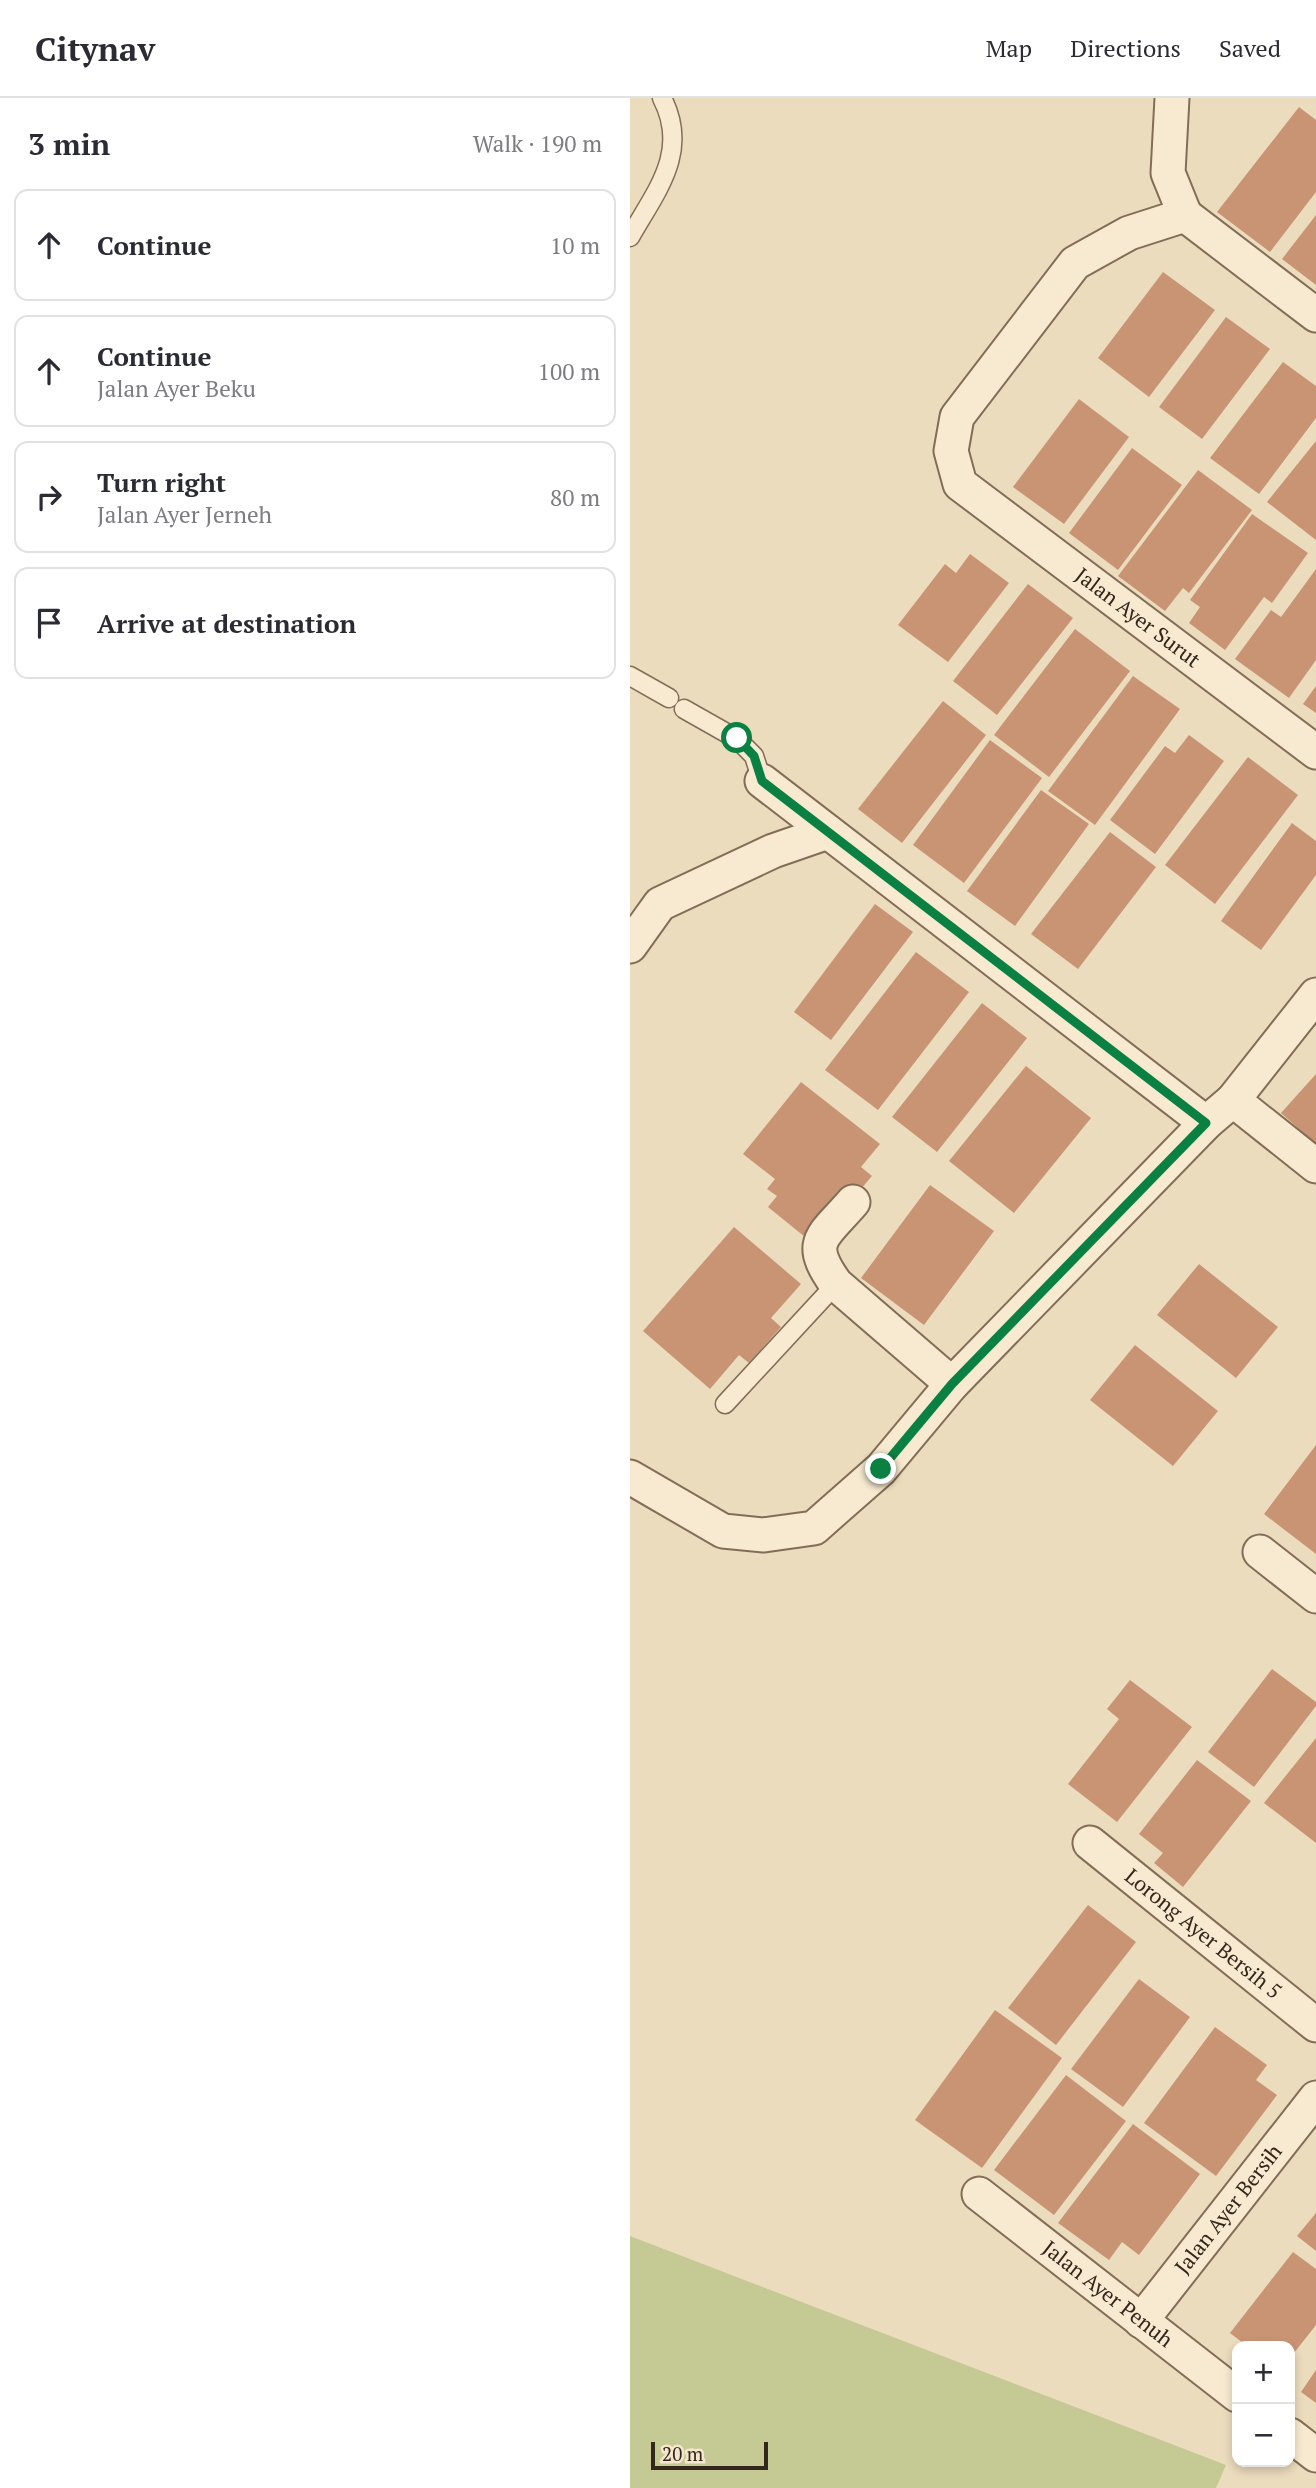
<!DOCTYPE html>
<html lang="en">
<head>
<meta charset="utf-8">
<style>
	:root { --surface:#fff; --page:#f2f2f3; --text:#2b2b33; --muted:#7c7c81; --line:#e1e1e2 }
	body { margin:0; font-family:"PT Serif",serif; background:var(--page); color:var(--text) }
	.controls { position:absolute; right:21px; bottom:21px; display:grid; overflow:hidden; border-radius:14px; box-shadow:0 4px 10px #0003 }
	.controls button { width:63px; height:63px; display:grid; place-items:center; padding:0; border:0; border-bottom:2px solid var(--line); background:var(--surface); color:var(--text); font:35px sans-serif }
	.scale { position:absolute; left:21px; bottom:18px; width:117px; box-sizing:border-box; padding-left:7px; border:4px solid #33261c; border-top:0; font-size:19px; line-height:24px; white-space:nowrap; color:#33261c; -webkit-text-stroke:5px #f4e7cd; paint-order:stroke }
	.stop { position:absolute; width:21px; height:21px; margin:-16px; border:5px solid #0b8043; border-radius:50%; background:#fff }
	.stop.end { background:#0b8043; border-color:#fff; box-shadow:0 2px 7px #0008 }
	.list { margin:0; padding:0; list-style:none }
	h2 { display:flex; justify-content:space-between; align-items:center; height:91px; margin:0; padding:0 28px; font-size:30px }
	h2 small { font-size:23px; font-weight:400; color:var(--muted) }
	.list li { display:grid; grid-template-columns:46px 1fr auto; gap:21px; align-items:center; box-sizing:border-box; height:112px; margin:0 14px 14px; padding:0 14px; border:2px solid var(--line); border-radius:14px }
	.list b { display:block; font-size:26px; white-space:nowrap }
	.list p { margin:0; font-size:23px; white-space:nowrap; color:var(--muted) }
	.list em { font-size:23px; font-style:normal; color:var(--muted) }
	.icon { flex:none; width:38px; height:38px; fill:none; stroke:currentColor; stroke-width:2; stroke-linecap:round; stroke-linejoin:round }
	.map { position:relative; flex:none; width:686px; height:2390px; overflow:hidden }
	header { display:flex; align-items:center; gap:42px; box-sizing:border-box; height:98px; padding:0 35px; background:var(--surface); border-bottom:2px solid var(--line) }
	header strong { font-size:33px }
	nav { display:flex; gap:38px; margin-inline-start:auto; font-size:24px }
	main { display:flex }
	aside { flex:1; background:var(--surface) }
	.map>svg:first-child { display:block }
</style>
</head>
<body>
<header>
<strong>Citynav</strong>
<nav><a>Map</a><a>Directions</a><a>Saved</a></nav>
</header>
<main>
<aside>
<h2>3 min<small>Walk · 190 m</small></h2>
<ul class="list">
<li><svg class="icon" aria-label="ahead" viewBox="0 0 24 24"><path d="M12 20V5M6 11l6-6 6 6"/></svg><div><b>Continue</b></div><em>10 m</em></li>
<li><svg class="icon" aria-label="ahead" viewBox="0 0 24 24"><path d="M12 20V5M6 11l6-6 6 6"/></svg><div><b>Continue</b><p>Jalan Ayer Beku</p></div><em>100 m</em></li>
<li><svg class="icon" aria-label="right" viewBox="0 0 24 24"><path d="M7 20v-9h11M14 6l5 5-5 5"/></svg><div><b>Turn right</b><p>Jalan Ayer Jerneh</p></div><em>80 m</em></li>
<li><svg class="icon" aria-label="arrive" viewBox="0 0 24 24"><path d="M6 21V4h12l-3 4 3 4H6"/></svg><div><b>Arrive at destination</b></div></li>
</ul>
</aside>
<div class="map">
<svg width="686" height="2390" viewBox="0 0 686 2390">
	<rect width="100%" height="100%" fill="#ecdcbe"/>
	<path fill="#c5c993" d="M0 2138 596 2367 586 2390H0Z"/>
	<path fill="#c99474" d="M669 9 686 22V94L640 154 587 114Z
		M686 117V187L652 161Z
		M533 174 585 212 519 299 468 260Z
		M596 219 640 251 572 341 529 309Z
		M653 264 686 288V320L629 396 580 360Z
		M449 301 499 339 434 426 383 389Z
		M686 343V442L637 404Z
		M502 350 552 387 488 472 439 435Z
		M568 372 622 412 559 495 553 490 535 513 488 478Z
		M622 416 678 455 642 505 634 499 595 552 559 525 570 509 560 502Z
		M340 456 379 485 318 564 268 527 315 466 326 475Z
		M686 471V562L659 600 605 561 641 512 651 519Z
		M398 486 443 520 367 617 323 583Z
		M445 531 500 573 419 679 364 637Z
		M503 578 550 611 465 727 418 693Z
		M686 588V615L673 606Z
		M313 603 356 637 272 745 228 711Z
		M559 637 594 663 525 756 480 722 535 648 545 655Z
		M360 642 412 680 334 785 283 747Z
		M618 659 668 697 585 806 535 767Z
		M411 692 459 726 385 828 337 793Z
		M662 725 686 743V777L631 852 591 823Z
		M480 734 526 769 448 871 401 836Z
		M245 806 283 834 201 942 164 914Z
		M286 854 339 894 248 1012 195 972Z
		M352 905 397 940 307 1054 262 1019Z
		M396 968 461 1020 384 1115 319 1063Z
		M686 976V1046L651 1015Z
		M171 984 250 1046 231 1069 242 1078 220 1104 175 1139 138 1109 147 1098 137 1091 145 1081 113 1056Z
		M300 1087 364 1133 294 1227 231 1180Z
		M104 1129 171 1186 141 1220 151 1229 119 1265 109 1257 80 1291 13 1233Z
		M569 1166 648 1229 606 1280 527 1217Z
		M505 1247 588 1313 543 1368 460 1302Z
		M686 1347V1456L634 1416Z
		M642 1571 686 1604V1608L624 1689 578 1654Z
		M500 1582 562 1629 487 1724 438 1686 489 1621 477 1611Z
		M686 1640V1745L634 1705Z
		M567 1662 621 1703 553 1789 524 1765 533 1755 509 1736Z
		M458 1807 506 1844 426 1947 378 1910Z
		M509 1881 560 1919 493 2009 441 1971Z
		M365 1912 432 1960 352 2070 285 2022Z
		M585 1929 637 1967 626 1982 647 1997 586 2078 514 2025Z
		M436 1977 496 2023 424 2117 364 2072Z
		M503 2026 570 2076 509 2157 492 2144 479 2162 428 2125Z
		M686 2115V2153L667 2138Z
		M663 2154 686 2171V2227L660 2260V2248H617L600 2235Z
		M686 2272V2305L671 2294Z"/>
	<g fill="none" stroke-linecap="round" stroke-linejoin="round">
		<g stroke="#836d57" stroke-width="21">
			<path id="service" d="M0 139C26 93 60 54 32 0
				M0 578 39 600
				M54 611 107 641 124 658 132 683
				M95 1306 206 1186"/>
		</g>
		<g stroke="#836d57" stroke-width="37">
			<g id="minor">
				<path id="s1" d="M542 0 538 75 555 117 499 135 445 165 327 319 321 353 330 386 686 654"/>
				<path d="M555 117 686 217"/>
				<path d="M132 683 576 1025"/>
				<path d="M0 848 30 806 143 753 198 734"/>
				<path d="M603 1002 686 1068"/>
				<path d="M223 1104C193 1139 175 1143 206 1186L322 1286"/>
				<path d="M0 1379 93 1433 134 1437 184 1430 251 1371 322 1286 576 1025 603 1002 686 897"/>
				<path d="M630 1454 686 1498"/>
				<path id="s2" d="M460 1745 686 1927"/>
				<path id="s3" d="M349 2096 607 2297"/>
				<path id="s4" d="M511 2223 686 2000"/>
				<path d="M660 2337 686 2357"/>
			</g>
		</g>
		<use href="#service" stroke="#f7ead0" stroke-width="18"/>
		<use href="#minor" stroke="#f7ead0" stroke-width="33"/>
	</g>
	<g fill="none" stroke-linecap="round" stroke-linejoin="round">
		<path stroke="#0b8043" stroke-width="9" d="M107 640 124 658 132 683 576 1025 322 1286 251 1371"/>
	</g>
	<g text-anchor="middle" stroke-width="5" stroke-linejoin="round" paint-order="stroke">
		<g font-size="21" fill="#33261c" stroke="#f4e7cd">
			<text dy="7" stroke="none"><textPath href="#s1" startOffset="726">Jalan Ayer Surut</textPath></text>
			<text dy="7" stroke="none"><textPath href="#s2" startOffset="145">Lorong Ayer Bersih 5</textPath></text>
			<text dy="7" stroke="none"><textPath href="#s4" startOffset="142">Jalan Ayer Bersih</textPath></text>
			<text dy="7" stroke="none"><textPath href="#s3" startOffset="163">Jalan Ayer Penuh</textPath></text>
		</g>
	</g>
</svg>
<div class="controls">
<button>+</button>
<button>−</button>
</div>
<div class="scale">20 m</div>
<div class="stop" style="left:107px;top:640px"></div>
<div class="stop end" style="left:251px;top:1371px"></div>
</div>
</main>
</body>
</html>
